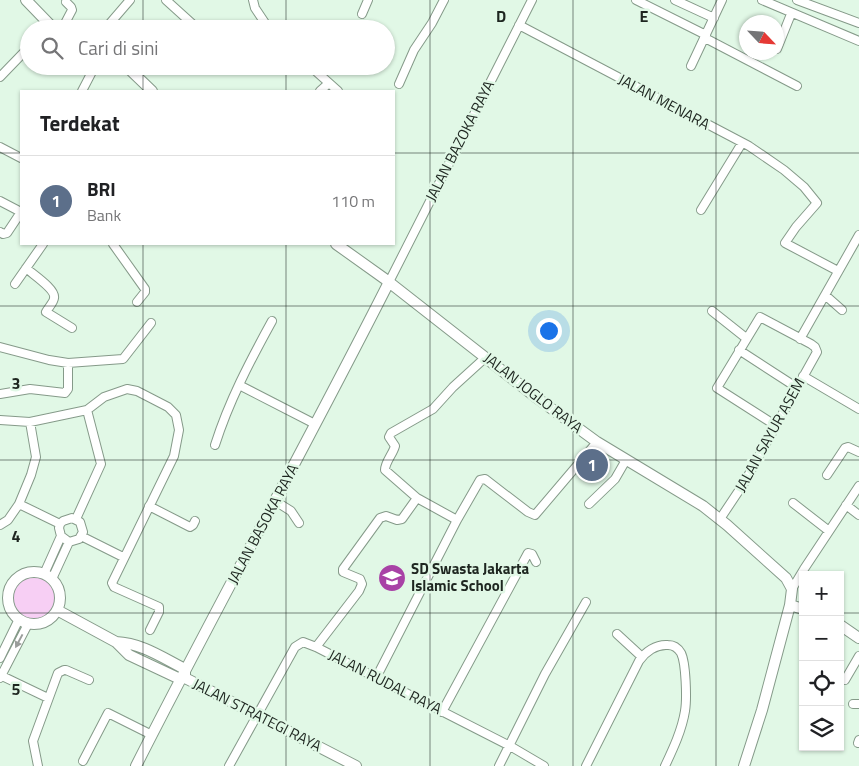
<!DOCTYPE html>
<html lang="id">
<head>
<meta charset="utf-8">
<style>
	:root { --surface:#fff; --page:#f6f6f6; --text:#202124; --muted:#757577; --line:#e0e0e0; --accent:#111827 }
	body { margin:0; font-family:"Titillium Web",sans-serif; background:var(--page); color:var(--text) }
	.controls { position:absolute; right:15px; bottom:15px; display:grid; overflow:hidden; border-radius:0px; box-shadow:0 1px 4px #0004 }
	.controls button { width:45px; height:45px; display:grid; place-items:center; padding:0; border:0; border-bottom:1px solid var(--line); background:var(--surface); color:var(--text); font:25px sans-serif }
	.compass { position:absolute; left:739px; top:15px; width:45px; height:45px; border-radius:50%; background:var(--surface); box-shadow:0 1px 4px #0004; rotate:116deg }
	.you { position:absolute; left:548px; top:330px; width:18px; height:18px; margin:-12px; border:4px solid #fff; border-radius:50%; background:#1a73e8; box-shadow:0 0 0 8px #1a73e833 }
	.badge { display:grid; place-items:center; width:32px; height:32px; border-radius:50%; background:var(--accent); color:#fff; font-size:16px; font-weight:700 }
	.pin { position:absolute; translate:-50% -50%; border:2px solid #fff; box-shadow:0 1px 5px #0006 }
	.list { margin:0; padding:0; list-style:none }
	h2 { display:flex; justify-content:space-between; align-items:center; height:65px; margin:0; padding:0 20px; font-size:21px }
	h2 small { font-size:16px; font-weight:400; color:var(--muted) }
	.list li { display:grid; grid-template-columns:32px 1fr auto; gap:15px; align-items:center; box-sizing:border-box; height:90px; padding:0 20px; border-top:1px solid var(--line) }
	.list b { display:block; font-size:19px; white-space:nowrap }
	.list p { margin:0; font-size:16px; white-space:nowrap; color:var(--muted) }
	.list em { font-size:16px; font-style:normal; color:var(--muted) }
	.icon { flex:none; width:28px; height:28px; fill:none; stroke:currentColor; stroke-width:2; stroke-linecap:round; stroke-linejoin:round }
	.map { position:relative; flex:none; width:859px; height:766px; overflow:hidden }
	.search { position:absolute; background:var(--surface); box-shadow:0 1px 4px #0004; left:20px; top:20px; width:375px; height:55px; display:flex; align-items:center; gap:12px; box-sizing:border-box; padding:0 18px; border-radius:28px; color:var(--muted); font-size:19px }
	.panel { position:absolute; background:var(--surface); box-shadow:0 1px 4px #0004; left:20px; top:90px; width:375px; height:155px; border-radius:0px }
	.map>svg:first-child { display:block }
</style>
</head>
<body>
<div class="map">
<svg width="859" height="766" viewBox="0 0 859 766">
	<rect width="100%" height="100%" fill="#e1f8e6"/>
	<path fill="#f7cff4" d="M9 599a26 26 0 1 1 52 0a26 26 0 1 1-52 0Z"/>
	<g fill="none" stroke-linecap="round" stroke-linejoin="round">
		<g stroke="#859a89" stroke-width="10">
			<path id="street" d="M166 0 198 29
				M253 0 255 8 269 29
				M636 0 706 35
				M675 0 714 18
				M762 0 859 41
				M797 0 859 23
				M362 14 368 0
				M519 25 749 146 784 170 804 187 817 203 796 227 785 243 838 271
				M62 29 72 10 71 7 66 2
				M105 29 130 0
				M705 38 797 86
				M777 49 791 14
				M310 66 338 91
				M691 66 722 0
				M0 77 29 47
				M399 84 414 50 432 23 444 0
				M82 91 95 66
				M320 91 329 83
				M0 147 21 158
				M0 201 21 212
				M701 210 742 143
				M0 232 3 234 7 233 21 212
				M113 244 145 289V292L137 302
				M26 268C32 274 56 289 54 298 54 302 48 308 46 312L72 328
				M389 282 532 0
				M15 284 43 244
				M825 295 842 310
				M712 311 746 338
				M800 339 859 235
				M0 347 49 360 68 363 123 359 151 323
				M739 350 796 387
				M803 376 859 409
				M239 385 315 424
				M0 394 30 389 65 393 68 389V363
				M0 420 30 422 87 410 104 397 127 389 137 391 168 407 176 415 179 430 174 456 112 583 114 587 159 607V612L150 630
				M215 445C229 401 250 361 272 321
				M827 475 845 448 848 447 859 452
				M275 501 291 511 299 523
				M793 503 829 531
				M19 504 31 475 36 457 30 422
				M589 504 615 479 626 460
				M846 505 859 515
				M149 506 190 527 193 525 195 521
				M76 519 101 464 87 410
				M720 519 744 483 817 352 815 347 811 344 760 317 717 388 775 425
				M457 520 417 498 385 470C385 462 393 454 395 446L389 437 391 433 433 409 453 387 486 357
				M0 525 8 520 19 504 60 524
				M81 536 123 557
				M44 574 61 536 59 528 60 524 63 521 72 518 80 522 83 532 79 539 69 542 61 536
				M52 579 69 542
				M792 589 804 569 859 486
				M617 634 642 657
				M316 647 359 591 362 584 360 579 343 572V569L380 518 386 516 397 520 402 519 417 498
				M0 658 19 619
				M0 675 48 698
				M0 678 28 624
				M376 678 457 520 480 480 485 479 528 512 535 515 597 442
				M845 680 859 656
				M853 704H859
				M442 712 528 553 532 554 536 562
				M858 743 859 740
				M83 761 108 713 152 735
				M38 766 33 741 58 673 64 670H66L89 680
				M229 766 295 647 303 642 316 647 510 746 544 766
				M499 766 545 674 586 602
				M586 766 639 661C645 652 656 644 668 645 673 645 678 648 681 653 686 663 687 699 685 711 682 730 673 749 665 766"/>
		</g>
		<g stroke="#859a89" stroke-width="12">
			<path id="secondary" d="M26 0 54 29
				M126 66 152 91
				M336 244 385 279 537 398 597 442 703 506 727 525 786 578 792 589 790 605 762 710 744 766
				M8 598a26 26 0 1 1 52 0a26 26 0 1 1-52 0Z
				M790 605 803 609
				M57 610 116 642 129 655 180 679 185 678 191 681 356 766
				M840 625 859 638
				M116 642C142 643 163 658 185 669V675
				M136 766C218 604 307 444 389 282"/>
		</g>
		<use href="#street" stroke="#fff" stroke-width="8"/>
		<use href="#secondary" stroke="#fff" stroke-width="10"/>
	</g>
	<defs><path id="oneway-solid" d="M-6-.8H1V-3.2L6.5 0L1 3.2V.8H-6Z" transform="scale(1.25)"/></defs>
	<use fill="#9a9d9b" href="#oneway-solid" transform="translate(19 641) rotate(118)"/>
	<path fill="none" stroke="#1e2620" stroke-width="1" stroke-opacity="0.55" d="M143 0V29M286 0V29M430 0V766M573 0V766M716 0V766M143 66V91M286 66V91M0 153H21M394 153H859M143 244V766M286 244V766M0 306H859M0 460H859M0 613H803M840 613H859"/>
	<defs>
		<g id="school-disc" transform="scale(1.4375)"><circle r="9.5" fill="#a842a6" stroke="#e1f8e6"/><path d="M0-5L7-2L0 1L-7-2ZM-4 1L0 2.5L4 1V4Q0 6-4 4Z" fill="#fff"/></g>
	</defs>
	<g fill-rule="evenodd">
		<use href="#school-disc" x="392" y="578"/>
	</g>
	<g text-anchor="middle" stroke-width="5" stroke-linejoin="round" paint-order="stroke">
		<g font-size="15" fill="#1e2620" stroke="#e1f8e6">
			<text transform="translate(664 102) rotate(28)" y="5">JALAN MENARA</text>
			<text transform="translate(460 141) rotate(-63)" y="5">JALAN BAZOKA RAYA</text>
			<text transform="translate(533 393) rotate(38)" y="5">JALAN JOGLO RAYA</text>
			<text transform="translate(770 435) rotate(-61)" y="5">JALAN SAYUR ASEM</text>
			<text transform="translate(263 524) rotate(-62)" y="5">JALAN BASOKA RAYA</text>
			<text transform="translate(385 682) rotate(27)" y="5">JALAN RUDAL RAYA</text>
			<text transform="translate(257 715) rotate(27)" y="5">JALAN STRATEGI RAYA</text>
		</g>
		<g font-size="15" font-weight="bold" fill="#1e2620" stroke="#e1f8e6" text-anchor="start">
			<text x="411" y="574">SD Swasta Jakarta<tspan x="411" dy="17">Islamic School</tspan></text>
		</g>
	</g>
	<g font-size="16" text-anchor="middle" font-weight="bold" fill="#1e2620" stroke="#e1f8e6" stroke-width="5" stroke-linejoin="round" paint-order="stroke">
		<text x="501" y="22">D</text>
		<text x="644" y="22">E</text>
		<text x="16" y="389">3</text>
		<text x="16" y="542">4</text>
		<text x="16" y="695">5</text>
	</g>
</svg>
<div class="controls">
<button>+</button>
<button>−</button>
<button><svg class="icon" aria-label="locate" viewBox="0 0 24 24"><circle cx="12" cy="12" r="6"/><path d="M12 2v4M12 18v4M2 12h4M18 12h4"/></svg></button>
<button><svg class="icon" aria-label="layers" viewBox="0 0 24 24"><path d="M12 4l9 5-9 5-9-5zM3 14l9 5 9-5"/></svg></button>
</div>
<svg class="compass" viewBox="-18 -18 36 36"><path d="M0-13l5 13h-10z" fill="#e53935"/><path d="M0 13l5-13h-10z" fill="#757577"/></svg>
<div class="you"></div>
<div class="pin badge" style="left:592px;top:465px;background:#5c6f8a">1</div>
<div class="search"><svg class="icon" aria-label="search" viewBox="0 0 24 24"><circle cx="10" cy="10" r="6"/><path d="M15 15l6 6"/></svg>Cari di sini</div>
<section class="panel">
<h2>Terdekat<small></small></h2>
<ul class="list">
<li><span class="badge" style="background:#5c6f8a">1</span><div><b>BRI</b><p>Bank</p></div><em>110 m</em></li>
</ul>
</section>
</div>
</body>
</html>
